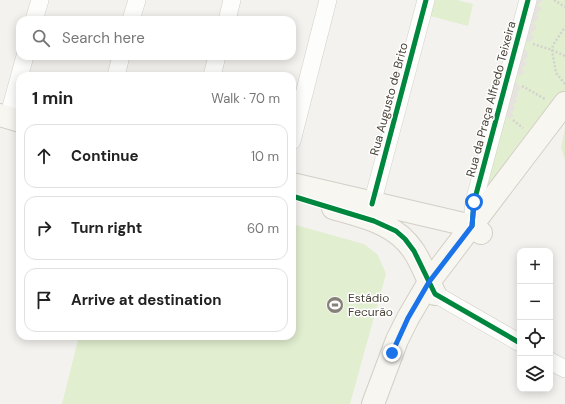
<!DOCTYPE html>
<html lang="en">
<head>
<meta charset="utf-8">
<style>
	:root { --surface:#fff; --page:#f2f2f2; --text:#222; --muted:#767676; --line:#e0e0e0 }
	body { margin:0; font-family:"DM Sans",sans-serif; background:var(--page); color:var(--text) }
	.controls { position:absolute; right:12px; bottom:12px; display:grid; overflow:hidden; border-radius:8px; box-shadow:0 2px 10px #0003 }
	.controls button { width:36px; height:36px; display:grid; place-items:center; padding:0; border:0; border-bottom:1px solid var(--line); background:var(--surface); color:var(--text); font:20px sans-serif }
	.stop { position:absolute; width:12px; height:12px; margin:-9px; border:3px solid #1a73e8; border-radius:50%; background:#fff }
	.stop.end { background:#1a73e8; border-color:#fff; box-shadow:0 1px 4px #0008 }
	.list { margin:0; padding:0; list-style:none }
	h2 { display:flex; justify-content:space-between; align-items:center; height:52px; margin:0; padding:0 16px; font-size:17px }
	h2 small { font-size:13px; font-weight:400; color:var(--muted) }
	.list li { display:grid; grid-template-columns:26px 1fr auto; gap:12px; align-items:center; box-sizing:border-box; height:64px; margin:0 8px 8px; padding:0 8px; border:1px solid var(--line); border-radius:12px }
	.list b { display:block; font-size:15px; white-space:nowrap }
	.list em { font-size:13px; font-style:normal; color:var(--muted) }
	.icon { flex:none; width:22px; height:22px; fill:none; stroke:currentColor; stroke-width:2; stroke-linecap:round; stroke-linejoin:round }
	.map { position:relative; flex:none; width:565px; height:404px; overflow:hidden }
	.search { position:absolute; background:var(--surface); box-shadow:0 2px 10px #0003; left:16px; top:16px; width:280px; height:44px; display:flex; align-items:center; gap:10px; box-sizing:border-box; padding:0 14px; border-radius:12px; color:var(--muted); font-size:15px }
	.panel { position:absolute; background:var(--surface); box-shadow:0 2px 10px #0003; left:16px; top:72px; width:280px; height:268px; border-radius:12px }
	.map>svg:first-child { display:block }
</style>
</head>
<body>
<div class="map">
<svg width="565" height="404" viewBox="0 0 565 404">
	<rect width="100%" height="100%" fill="#f4f2ee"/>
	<path fill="#e1eecf" d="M434 0H457L473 4 468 26 430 16Z
		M543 0H565V92L487 188 504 111 511 112 515 99 519 96 511 86 515 69 525 72 522 68 527 64 519 52 523 36 530 33 536 14 541 9 538 5Z
		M565 129V160L561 147Z
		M292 224 364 244 378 255 386 274 350 404H62L79 336H292Z"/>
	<path fill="#e6e3df" d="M533 0H543L538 5 542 9 536 14 539 18 533 23 537 28 531 33 534 38 528 43 523 36 525 28 532 23 528 19 534 13 530 9 536 4Z
		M525 49 529 56 524 60 527 64 522 68 525 72 520 76 515 69 520 65 517 60 522 57 519 52Z
		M516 82 521 89 516 92 519 96 515 99 517 102 513 105 515 109 511 112 514 116 509 119 504 111 507 99 511 96 509 92 513 89 511 86Z"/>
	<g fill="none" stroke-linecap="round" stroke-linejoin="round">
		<g stroke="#d2d0cb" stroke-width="18">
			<path id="street" d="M34 20 40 0
				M131 20 137 0
				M227 20 232 0
				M116 76 121 56
				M212 76 217 56
				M8 118 25 56
				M292 141 328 0
				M372 204 426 0
				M472 226 474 202 528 0
				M435 294 520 343
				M550 361 565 369"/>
		</g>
		<g stroke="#d3cfc5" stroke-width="24">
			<path id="secondary" d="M0 115 20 121
				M292 184 472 226 481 233
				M333 208C363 217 395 223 413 250 421 261 428 281 435 294
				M373 404 397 340 408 318 429 282 565 103"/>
		</g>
		<path stroke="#d3d2cc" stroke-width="2.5" stroke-dasharray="2 2" stroke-linecap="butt" d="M554 0 565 7
			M533 44 552 50 565 56
			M565 84 556 73 552 50 553 45 565 27
			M522 86 545 99
			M513 120 523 128"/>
		<use href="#street" stroke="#fdfdfc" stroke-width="17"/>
		<use href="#secondary" stroke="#f7f6f1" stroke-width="22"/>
		<g stroke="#fff" stroke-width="8">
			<path id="cycleway" d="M292 196 374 221 396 231 405 239 414 251 435 294 520 343
				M372 204 426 0
				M472 226 474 202 528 0"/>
		</g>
		<use href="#cycleway" stroke="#00873e" stroke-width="5"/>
	</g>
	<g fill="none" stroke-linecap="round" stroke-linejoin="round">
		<path stroke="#1a73e8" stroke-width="5" d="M392 353 408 318 429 282 472 226 474 202"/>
	</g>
	<defs>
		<g id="stadium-disc" transform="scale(0.9)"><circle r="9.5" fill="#868178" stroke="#fff"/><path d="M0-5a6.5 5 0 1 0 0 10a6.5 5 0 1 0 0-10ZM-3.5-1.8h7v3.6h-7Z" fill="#fff"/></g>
	</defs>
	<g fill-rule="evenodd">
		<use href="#stadium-disc" x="335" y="305"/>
	</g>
	<g text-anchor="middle" stroke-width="3" stroke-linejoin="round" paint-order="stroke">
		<g font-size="12" fill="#4b4439" stroke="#fff">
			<text transform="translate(389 99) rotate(-75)" y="4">Rua Augusto de Brito</text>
			<text transform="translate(491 99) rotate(-75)" y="4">Rua da Praça Alfredo Teixeira</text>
		</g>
		<g font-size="12" fill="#4b4439" stroke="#fff" text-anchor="start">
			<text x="348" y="302">Estádio<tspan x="348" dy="14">Fecurão</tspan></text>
		</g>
	</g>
</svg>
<div class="controls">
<button>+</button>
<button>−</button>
<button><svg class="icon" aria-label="locate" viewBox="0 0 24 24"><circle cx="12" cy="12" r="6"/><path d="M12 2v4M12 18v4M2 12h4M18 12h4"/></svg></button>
<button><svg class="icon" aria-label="layers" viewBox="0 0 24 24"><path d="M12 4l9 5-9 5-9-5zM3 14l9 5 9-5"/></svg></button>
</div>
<div class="stop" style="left:474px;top:202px"></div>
<div class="stop end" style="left:392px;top:353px"></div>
<div class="search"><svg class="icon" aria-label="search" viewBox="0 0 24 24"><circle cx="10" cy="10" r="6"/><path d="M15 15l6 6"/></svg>Search here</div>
<section class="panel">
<h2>1 min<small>Walk · 70 m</small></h2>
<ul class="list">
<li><svg class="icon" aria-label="ahead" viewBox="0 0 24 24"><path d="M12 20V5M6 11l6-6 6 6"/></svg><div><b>Continue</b></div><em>10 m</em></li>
<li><svg class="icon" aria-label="right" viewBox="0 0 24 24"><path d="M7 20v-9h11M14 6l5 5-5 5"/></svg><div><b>Turn right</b></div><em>60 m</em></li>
<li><svg class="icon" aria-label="arrive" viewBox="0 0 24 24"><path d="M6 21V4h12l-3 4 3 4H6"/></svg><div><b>Arrive at destination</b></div></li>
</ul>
</section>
</div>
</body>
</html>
